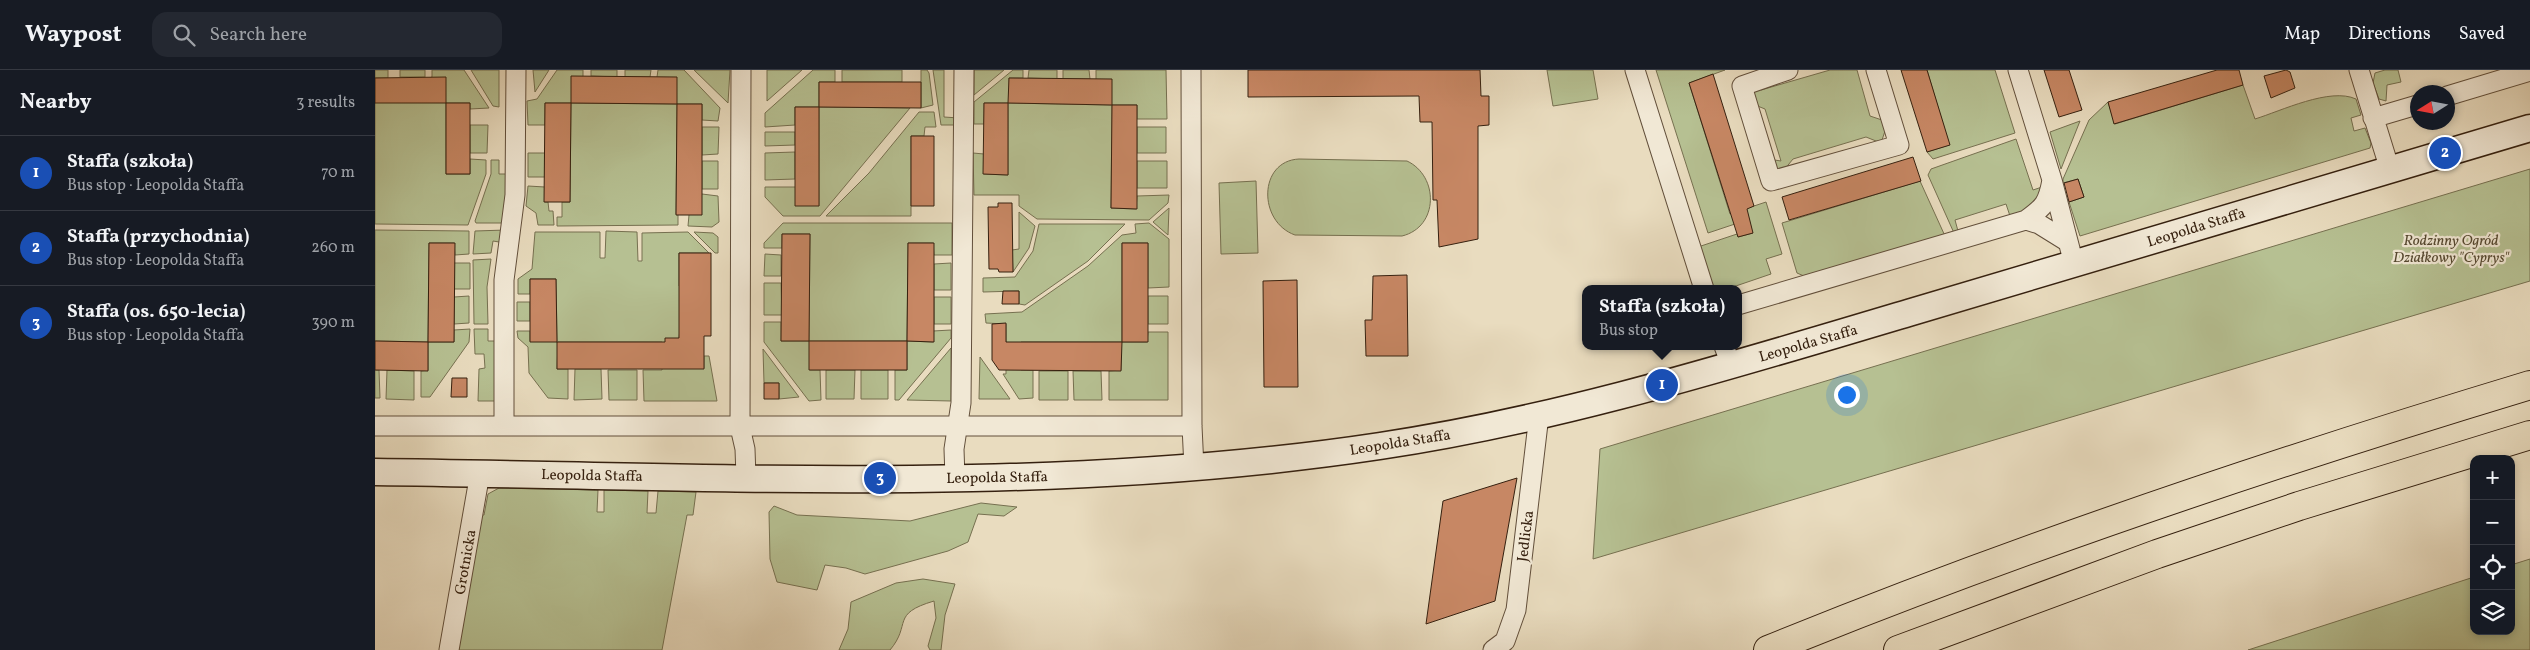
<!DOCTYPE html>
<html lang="en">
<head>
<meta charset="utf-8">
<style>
	:root { --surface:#171b24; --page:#242831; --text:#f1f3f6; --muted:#9ea1a6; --line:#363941; --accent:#c59692 }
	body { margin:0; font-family:Vollkorn,serif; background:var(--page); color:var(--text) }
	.controls { position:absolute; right:15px; bottom:15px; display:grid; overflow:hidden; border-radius:10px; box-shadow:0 2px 8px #0003 }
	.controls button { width:45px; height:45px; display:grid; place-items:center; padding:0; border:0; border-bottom:1px solid var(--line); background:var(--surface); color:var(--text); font:25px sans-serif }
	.compass { position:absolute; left:2035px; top:15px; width:45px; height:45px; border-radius:50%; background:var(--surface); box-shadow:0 2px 8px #0003; rotate:259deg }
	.you { position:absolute; left:1471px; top:324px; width:18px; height:18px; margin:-12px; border:4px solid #fff; border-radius:50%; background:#1a73e8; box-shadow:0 0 0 8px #1a73e833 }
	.badge { display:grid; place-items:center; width:32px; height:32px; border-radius:50%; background:var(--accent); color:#fff; font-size:16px; font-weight:700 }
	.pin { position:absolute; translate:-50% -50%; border:2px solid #fff; box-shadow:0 1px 5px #0006 }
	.popup { position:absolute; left:1207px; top:215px; width:160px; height:65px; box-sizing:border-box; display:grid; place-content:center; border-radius:10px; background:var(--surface); filter:drop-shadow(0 1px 4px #0005); font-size:16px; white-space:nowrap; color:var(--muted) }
	.popup b { font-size:19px; color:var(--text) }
	.popup::after { content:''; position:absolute; left:50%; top:100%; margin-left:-10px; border:10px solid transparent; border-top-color:var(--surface) }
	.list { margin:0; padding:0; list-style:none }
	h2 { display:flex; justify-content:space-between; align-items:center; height:65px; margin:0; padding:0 20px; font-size:21px }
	h2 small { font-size:16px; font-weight:400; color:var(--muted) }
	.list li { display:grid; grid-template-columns:32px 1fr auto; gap:15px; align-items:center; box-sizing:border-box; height:75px; padding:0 20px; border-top:1px solid var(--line) }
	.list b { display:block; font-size:19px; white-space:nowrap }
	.list p { margin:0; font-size:16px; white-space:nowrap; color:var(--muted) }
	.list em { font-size:16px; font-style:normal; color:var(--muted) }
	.icon { flex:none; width:28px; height:28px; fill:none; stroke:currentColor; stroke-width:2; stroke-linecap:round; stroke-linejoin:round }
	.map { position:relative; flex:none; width:2155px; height:580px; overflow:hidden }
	header { display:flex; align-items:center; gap:30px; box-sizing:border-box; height:70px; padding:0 25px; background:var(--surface); border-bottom:1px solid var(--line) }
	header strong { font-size:24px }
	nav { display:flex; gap:28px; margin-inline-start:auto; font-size:18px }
	.search { width:350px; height:45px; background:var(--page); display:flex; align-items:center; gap:12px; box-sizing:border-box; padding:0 18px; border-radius:15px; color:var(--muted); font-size:19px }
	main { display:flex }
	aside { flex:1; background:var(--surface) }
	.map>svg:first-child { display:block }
</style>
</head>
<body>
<header>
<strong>Waypost</strong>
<div class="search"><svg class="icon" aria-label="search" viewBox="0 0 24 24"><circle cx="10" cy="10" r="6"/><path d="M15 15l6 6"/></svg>Search here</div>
<nav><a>Map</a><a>Directions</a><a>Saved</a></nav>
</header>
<main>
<aside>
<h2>Nearby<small>3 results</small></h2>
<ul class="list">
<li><span class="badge" style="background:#1a4fb4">1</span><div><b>Staffa (szkoła)</b><p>Bus stop · Leopolda Staffa</p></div><em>70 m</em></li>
<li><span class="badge" style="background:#1a4fb4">2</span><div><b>Staffa (przychodnia)</b><p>Bus stop · Leopolda Staffa</p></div><em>260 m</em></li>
<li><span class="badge" style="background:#1a4fb4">3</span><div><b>Staffa (os. 650-lecia)</b><p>Bus stop · Leopolda Staffa</p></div><em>390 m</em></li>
</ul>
</aside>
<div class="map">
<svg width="2155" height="580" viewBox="0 0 2155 580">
	<rect width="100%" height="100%" fill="#e9dcbf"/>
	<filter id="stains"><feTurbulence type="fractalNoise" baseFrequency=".004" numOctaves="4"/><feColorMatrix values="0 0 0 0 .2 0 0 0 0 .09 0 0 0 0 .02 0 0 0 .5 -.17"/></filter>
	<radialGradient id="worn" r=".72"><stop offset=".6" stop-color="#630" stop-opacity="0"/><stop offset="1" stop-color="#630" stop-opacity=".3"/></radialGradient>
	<path fill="#b6c092" stroke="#767050" d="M0 0H13V8H0Z
		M25 0H50V7H25Z
		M57 0H89L114 38 95 39V33H71V104H95V89L111 90V104L93 155 0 154V33L57 7Z
		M96 0H124V37L118 36Z
		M158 0H174L160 22Z
		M182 0H208V6L196 33 301 34 282 7 283 0H309L345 38 343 51 327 50V34H302L301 144 303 145V155L182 156V147H187V132H195L196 33H170V55H153L152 31 162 29Z
		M216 0H242V7L216 6Z
		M250 0H276L275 7H250Z
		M319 0H355L353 33Z
		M392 0H427L392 31Z
		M438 0H460V12H444V37L535 38 445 146H408L390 127V117H420L444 136V37H420V55L390 57V43Z
		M467 0H527V12H467Z
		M546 0H552L554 3 558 35 546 38Z
		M558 0H569V47L584 48V55H566Z
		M599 0H629L599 25Z
		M638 0H648V8H634V33L736 35 721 9V0H791L792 49H762V35H737L736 138 761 139 762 126 794 125 793 133 774 150 662 149 644 136V125H599L598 83 609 84V104L633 105V33H609V54H599V32Z
		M654 0H682V9L653 8Z
		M688 0H714L715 9H688Z
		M1172 0H1218L1223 29 1178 36Z
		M1281 0H1350L1314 13 1355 144 1391 132 1407 184 1391 189 1396 204 1352 219H1336L1323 177 1362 164 1363 167 1378 163 1360 154 1333 163Z
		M1455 0H1482L1495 46 1513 52 1506 73 1491 67 1418 89 1409 100H1400L1393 89 1406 91 1390 39 1375 33 1376 19 1385 15 1386 20Z
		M1552 0H1620L1640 63 1558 89 1552 82 1574 75Z
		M2010 0H2023L2026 12 2012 15 2011 31 2004 29 1998 13 2000 3Z
		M1868 15 1880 49C1906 41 1955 17 1981 29L1986 45 1976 48 1979 61 1990 58 1996 73 1995 78 1705 166 1694 132 1709 127 1703 109 1688 113V109L1714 50 1733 32 1740 54Z
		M544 42H559L561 57H550L549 66H536V146H451L494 103Z
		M1705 51 1686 99 1675 62Z
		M95 55H113L112 83H95Z
		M327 57H344L343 84 327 85Z
		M762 57H791V83H762Z
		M390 62H420V75L390 76Z
		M1641 69 1658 120 1670 116C1666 133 1650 141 1635 146L1631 134 1580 150 1583 161 1579 163 1553 105 1556 99Z
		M420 82V109L390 110V83Z
		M153 83H170V107H153Z
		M924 89 1032 91C1064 106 1064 157 1027 166L920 165C883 152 883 91 924 89Z
		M116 90H124V104H136L132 153H101L100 151 116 104Z
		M327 91H343V119H327Z
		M762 91H792V118H762Z
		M2155 99V211L1218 489 1225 379Z
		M881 111 883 183 846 184 844 113Z
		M1545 111 1570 166 1429 206 1422 203 1407 153Z
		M153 116 170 117V132H173L174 141H178L179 155H163L161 143 151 136Z
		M327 124 343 126 344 152 337 157 313 156 314 145Z
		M794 138 793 165 778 152Z
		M644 142 660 156 654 178 638 202 637 180 644 179Z
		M408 153H577V185H559L558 173H533L532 271 558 272V261L576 260V268L524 330H520V300H532V271H435V300H445L446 330 434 331 389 272V252H406V271H434L435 164H407V178H389V173Z
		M774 153 794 169V217L773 218V173H747V272H772L773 262H793V330H734V301L746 300V272H646V300H658V328L644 329 628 304H631V254L611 253 610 244 647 242 713 196 747 165 761 163 760 154Z
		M664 154H750L713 191 650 235 644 234V221L608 222V208L640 207 658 181Z
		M0 160 94 161V184L80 185 79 173H54L53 272H79V260L95 259 94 272 55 327H46V301L53 300V272L0 271Z
		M131 160 130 173 118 171 116 183 98 184 100 161Z
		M231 161 262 162 263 191H267V163L313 162 334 183H304V216H310L304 268 290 298H329V286H334L342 331H269L268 300H287V272H183L182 299H193V329L173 328 154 303 153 277 143 268 142 261H155V271H182L181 209H155V224H143V209L157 199 160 162H225V188H230Z
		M319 162 338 163 343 167V183H340Z
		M390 184 406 185V206H389Z
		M116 189 112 217 113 254H99L98 190Z
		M79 193H95V219H79Z
		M576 193V220H559V194Z
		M389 213H406L407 245H389Z
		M94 226V253L79 254V227Z
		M773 226H793V254H773Z
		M559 227H576V254H559Z
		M142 232H155V251H142Z
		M99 259H113V271H124L125 331H103L104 299 110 298 109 284H100Z
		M576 278V331L532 330Z
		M388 279 424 327 404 329V313H389Z
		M605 287 635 329H604Z
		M200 299H226L227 329 199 330Z
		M0 300H4L5 328H0Z
		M12 300 39 301V330L11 329Z
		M233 300H262V330H234Z
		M451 300H480L479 329H451Z
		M486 300H513V329H486Z
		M664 301H693V330H664Z
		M698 301H726L727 330H699Z
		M124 418 223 420 222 442H229V420L273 421 272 443H281L283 421 321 422 318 445H312L287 580H82L106 445H109L113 424Z
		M606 433 642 437 629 446 603 444 593 472 573 481 490 504 471 498 450 495 442 520 402 512 395 489 394 442 399 436 422 445 535 451Z
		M2155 489V580H1873L2099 507V561H2136V495Z
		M548 509 580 514 570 545 566 580H555L553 576 561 548 559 531C515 544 537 554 515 580H464L473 559 476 532 521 513Z"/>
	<path fill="#c78764" stroke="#35200f" d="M873 0H1105L1106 26H1114V55L1103 56V169L1064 177 1062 130H1058L1057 52H1045L1044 26 873 27Z
		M1526 0H1552L1575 75 1552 82Z
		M1669 0H1694L1707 40 1684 47Z
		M1842 0H1864L1868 15 1739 54 1733 32Z
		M1911 0 1915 2 1920 18 1896 28 1889 6Z
		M1338 4 1379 136 1372 139 1378 163 1363 167 1314 13Z
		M196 6 302 7V34L196 33Z
		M71 7V33H0V8Z
		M634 8 737 9V35L633 33Z
		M444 12H546V38L444 37Z
		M71 33H95V104H71Z
		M170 33H196L195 132H169Z
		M609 33H633V105L608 104Z
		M302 34H327V145H301Z
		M737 35H762V139L736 138Z
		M420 37H444V136H420Z
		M536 66H559V136H536Z
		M1538 87 1546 111 1414 150 1407 127Z
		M1703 109 1709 127 1694 132 1689 113Z
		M623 133H637L638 202H624L623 199H614L613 137H623Z
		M407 164H435L434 271H406Z
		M54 173H80L79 272H53Z
		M533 173H559V272L532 271Z
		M747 173H773V272H747Z
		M304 183H336V266H329V299H182V272H290V268H304Z
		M1032 205 1033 286H991L990 250H997L998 206Z
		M155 209H181L182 272H155Z
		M922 210 923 317H889L888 211Z
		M628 221H644V234H627Z
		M631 253V272H747L746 301 624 300 617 290V254Z
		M0 271 53 272V301L0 300Z
		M434 271H532V300H434Z
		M77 308H92V327H76Z
		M389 313H404V329H389Z
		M1142 408 1120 531 1051 554 1068 431Z"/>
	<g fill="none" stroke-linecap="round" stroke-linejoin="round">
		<g stroke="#624f3b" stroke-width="21">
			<path id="street" d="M366 0 365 357 370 379 371 407
				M816 0 817 356 819 398
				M1260 0 1329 219
				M1413 0 1367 16 1396 111 1524 75 1501 0
				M1643 0 1677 110 1699 194
				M1984 0 2015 100
				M2072 26 2155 1
				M1998 48 2042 35
				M1651 150 1664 154 1693 172
				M1363 235 1651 150C1669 137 1673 133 1677 110
				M1349 276 1356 295
				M0 356H817
				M129 356V210L140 125 141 0
				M580 408 579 379 586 333 589 0
				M74 580 105 403
				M1118 580 1130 571 1141 540 1164 345"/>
		</g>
		<g stroke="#35200f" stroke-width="29">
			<path id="secondary" d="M0 402C334 406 674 426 1005 376 1187 349 1364 293 1540 241 1745 180 1950 119 2155 58"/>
		</g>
		<g stroke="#35200f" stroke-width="30">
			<path id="highway" d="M1393 580C1643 478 1897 393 2155 315
				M1523 580 1782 484 1924 436 2155 365"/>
		</g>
		<use href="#street" stroke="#f1e8d5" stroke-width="19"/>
		<use href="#secondary" stroke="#f1e8d5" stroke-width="26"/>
		<use href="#highway" stroke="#e9dcbf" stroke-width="28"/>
	</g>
	<g text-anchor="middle" stroke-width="4.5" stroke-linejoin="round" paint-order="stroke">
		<g font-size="15" fill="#35200f" stroke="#f1e8d5">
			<text transform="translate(1821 157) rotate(-17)" y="5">Leopolda Staffa</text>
			<text transform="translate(1433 273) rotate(-16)" y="5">Leopolda Staffa</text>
			<text transform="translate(1025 372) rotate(-9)" y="5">Leopolda Staffa</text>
			<text transform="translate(217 405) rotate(1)" y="5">Leopolda Staffa</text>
			<text transform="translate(622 407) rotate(-1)" y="5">Leopolda Staffa</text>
			<text transform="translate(1150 466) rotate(-83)" y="5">Jedlicka</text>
			<text transform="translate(90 492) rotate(-80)" y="5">Grotnicka</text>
		</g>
		<g font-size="15" font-style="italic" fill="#554830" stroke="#f1e8d5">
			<text x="2076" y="175">Rodzinny Ogród<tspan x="2076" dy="17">Działkowy "Cyprys"</tspan></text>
		</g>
	</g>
	<rect width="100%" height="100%" filter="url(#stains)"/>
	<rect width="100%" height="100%" fill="url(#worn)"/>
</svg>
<div class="controls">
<button>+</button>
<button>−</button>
<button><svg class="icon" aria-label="locate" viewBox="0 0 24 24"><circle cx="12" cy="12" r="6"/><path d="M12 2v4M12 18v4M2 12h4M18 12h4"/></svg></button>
<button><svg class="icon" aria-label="layers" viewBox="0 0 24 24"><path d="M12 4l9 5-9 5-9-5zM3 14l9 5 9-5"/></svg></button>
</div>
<svg class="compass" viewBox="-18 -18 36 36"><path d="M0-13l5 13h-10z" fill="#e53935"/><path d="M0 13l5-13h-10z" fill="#9ea1a6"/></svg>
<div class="you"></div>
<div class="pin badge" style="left:1287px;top:315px;background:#1a4fb4">1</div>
<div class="popup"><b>Staffa (szkoła)</b>Bus stop</div>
<div class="pin badge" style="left:2070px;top:83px;background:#1a4fb4">2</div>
<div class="pin badge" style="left:505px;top:408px;background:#1a4fb4">3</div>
</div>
</main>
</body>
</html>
